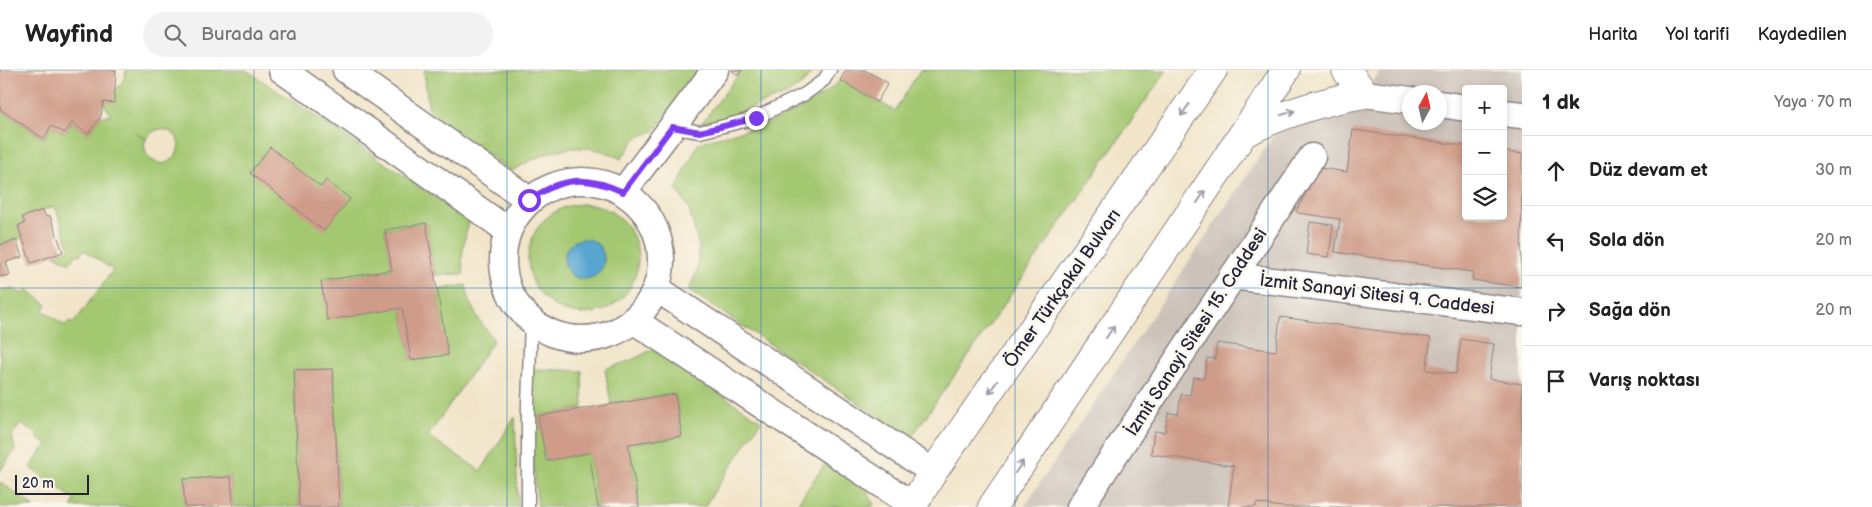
<!DOCTYPE html>
<html lang="tr">
<head>
<meta charset="utf-8">
<style>
	:root { --surface:#fff; --page:#f2f2f2; --text:#222; --muted:#767676; --line:#e0e0e0 }
	body { margin:0; font-family:"Balsamiq Sans",sans-serif; background:var(--page); color:var(--text) }
	.controls { position:absolute; right:15px; top:15px; display:grid; overflow:hidden; border-radius:5px; box-shadow:0 2px 8px #0003 }
	.controls button { width:45px; height:45px; display:grid; place-items:center; padding:0; border:0; border-bottom:1px solid var(--line); background:var(--surface); color:var(--text); font:25px sans-serif }
	.compass { position:absolute; left:1402px; top:15px; width:45px; height:45px; border-radius:50%; background:var(--surface); box-shadow:0 2px 8px #0003; rotate:8deg }
	.scale { position:absolute; left:15px; bottom:12px; width:74px; box-sizing:border-box; padding-left:5px; border:2px solid #22223b; border-top:0; font-size:14px; line-height:18px; white-space:nowrap; color:#22223b; -webkit-text-stroke:4px #fbf7ec; paint-order:stroke }
	.stop { position:absolute; width:15px; height:15px; margin:-11px; border:4px solid #7c3aed; border-radius:50%; background:#fff }
	.stop.end { background:#7c3aed; border-color:#fff; box-shadow:0 1px 5px #0008 }
	.list { margin:0; padding:0; list-style:none }
	h2 { display:flex; justify-content:space-between; align-items:center; height:65px; margin:0; padding:0 20px; font-size:21px }
	h2 small { font-size:16px; font-weight:400; color:var(--muted) }
	.list li { display:grid; grid-template-columns:32px 1fr auto; gap:15px; align-items:center; box-sizing:border-box; height:70px; padding:0 20px; border-top:1px solid var(--line) }
	.list b { display:block; font-size:19px; white-space:nowrap }
	.list em { font-size:16px; font-style:normal; color:var(--muted) }
	.icon { flex:none; width:28px; height:28px; fill:none; stroke:currentColor; stroke-width:2; stroke-linecap:round; stroke-linejoin:round }
	.map { position:relative; flex:none; width:1522px; height:437px; overflow:hidden }
	header { display:flex; align-items:center; gap:30px; box-sizing:border-box; height:70px; padding:0 25px; background:var(--surface); border-bottom:1px solid var(--line) }
	header strong { font-size:24px }
	nav { display:flex; gap:28px; margin-inline-start:auto; font-size:18px }
	.search { width:350px; height:45px; background:var(--page); display:flex; align-items:center; gap:12px; box-sizing:border-box; padding:0 18px; border-radius:28px; color:var(--muted); font-size:19px }
	main { display:flex }
	aside { flex:1; background:var(--surface) }
	.map>svg:first-child { display:block }
</style>
</head>
<body>
<header>
<strong>Wayfind</strong>
<div class="search"><svg class="icon" aria-label="search" viewBox="0 0 24 24"><circle cx="10" cy="10" r="6"/><path d="M15 15l6 6"/></svg>Burada ara</div>
<nav><a>Harita</a><a>Yol tarifi</a><a>Kaydedilen</a></nav>
</header>
<main>
<div class="map">
<svg width="1522" height="437" viewBox="0 0 1522 437">
	<rect width="100%" height="100%" fill="#fbf7ec"/>
	<filter id="ink" filterUnits="userSpaceOnUse"><feTurbulence type="fractalNoise" baseFrequency=".02" numOctaves="2"/><feDisplacementMap in="SourceGraphic" scale="10" xChannelSelector="R" yChannelSelector="G"/><feConvolveMatrix kernelMatrix="1 2 1 2 8 2 1 2 1" color-interpolation-filters="sRGB"/></filter>
	<filter id="wash" filterUnits="userSpaceOnUse"><feTurbulence type="fractalNoise" baseFrequency=".0096" numOctaves="4" result="noise"/><feDisplacementMap in="SourceGraphic" scale="20" xChannelSelector="R" yChannelSelector="G"/><feGaussianBlur stdDeviation="1.12" result="paint"/><feColorMatrix in="noise" values="0 0 0 0 0 0 0 0 0 0 0 0 0 0 0 0 0 1.4 0 .05"/><feComposite in="paint" operator="in"/></filter>
	<g filter="url(#wash)">
		<rect width="100%" height="100%" fill="#f1e4c8"/>
		<path fill="#ccc2b9" fill-rule="evenodd" d="M1381 0H1522V437H1024L1276 62 1352 44ZM1466 19H1503V146H1466ZM1410 22H1440V52H1410Z"/>
		<path fill="#a4c872" stroke="#637556" fill-rule="evenodd" d="M126 0H246L470 150C464 169 460 185 464 204L435 205 426 153 385 159 392 200 321 211 402 238 411 290 447 285 437 220 466 215C471 241 478 249 494 270L428 366 481 401 515 347 518 437H339L333 299 294 300 299 437H233L231 407 184 409 185 437H71L75 430 30 397 47 374 39 370 36 363 21 354 12 365 15 380 0 401V220L12 219 23 224 27 219 47 235 43 240 65 256 69 251 73 254 113 200 84 180 80 185 77 184 70 193 54 185 70 179 55 136 22 147 25 153 18 156 22 168 0 175V39L44 69 51 56 65 63 72 53 88 64 101 46 111 45 103 32C112 23 126 13 126 0ZM160 59C196 62 173 112 147 86L144 75 146 69 135 62 146 69 154 61Z
			M424 0H699L654 61 636 68 621 89C595 74 565 75 538 87 529 91 520 97 511 101L429 42Z
			M742 0H813L803 14 786 25 760 34 728 48 701 54Z
			M920 0H1167L911 368 689 220 697 201 699 177 688 136 676 119 698 74C717 66 731 64 750 59 775 53 823 29 840 10L895 41Z
			M528 189a55 55 0 1 1 110 0a55 55 0 1 1-110 0Z
			M653 279 761 351 704 437H639L628 374 682 366 675 324 611 334 605 299 632 290Z
			M537 299 582 301 583 338 539 346 546 390 589 383 598 437H538L528 347 529 301Z
			M825 394 866 419 874 435 872 437H795Z
			M0 412 35 437H0Z"/>
		<path fill="#57a6d0" stroke="#3c6486" d="M564 189a20 20 0 1 1 40 0a20 20 0 1 1-40 0Z"/>
		<g id="blocks">
			<path fill="#cf9c89" d="M0 0H116L114 33 103 32 101 46 88 64 72 53 65 63 51 56 44 69 0 39Z
				M731 0H742L738 5Z
				M846 0H865L888 13 877 32 840 10Z
				M1353 60 1466 76V146H1503V81L1522 84 1521 217 1472 210 1473 202 1335 182 1340 149 1298 143 1296 141 1320 98 1347 102Z
				M270 77 321 117 326 110 350 129 324 161 250 103Z
				M43 140 46 147 50 146 63 182 31 193 18 156 25 153 22 147Z
				M1310 152 1333 155 1329 187 1306 184Z
				M426 153 448 285 411 290 402 238 327 250 321 211 392 200 385 160Z
				M16 170 22 187 6 192 10 205 0 207V175Z
				M1280 247 1431 268 1426 300 1456 304 1461 269 1494 274 1489 309 1522 314V437H1282L1256 433V437H1228L1234 396 1151 384 1154 361 1165 362 1168 343 1178 344 1181 324 1190 325 1193 307 1204 308 1207 288 1215 289 1217 273 1276 281Z
				M333 299 339 437H299L294 300Z
				M675 324 682 366 628 374 639 437H598L589 383 546 391 538 346Z
				M231 407 233 437H185L183 409Z"/>
		</g>
	</g>
	<g filter="url(#ink)">
		<use href="#blocks" fill-opacity="0" stroke="#8a8382" stroke-width="1"/>
		<g fill="none" stroke-linecap="round" stroke-linejoin="round">
			<g stroke="#8a8382" stroke-width="15">
				<path id="service" d="M672 57 700 62 755 48 805 24 824 10 830 0
					M528 437V335L531 251"/>
			</g>
			<g stroke="#8a8382" stroke-width="29">
				<path id="minor" d="M282 0 507 160
					M346 0 529 130
					M1365 24 1410 30
					M1440 34 1466 38
					M1503 43 1522 45
					M503 190a79 79 0 1 1 158 0a79 79 0 1 1-158 0Z
					M623 122 715 0
					M1232 206 1522 242
					M656 218 933 402
					M633 250 913 435
					M1080 437 1312 87"/>
			</g>
			<g stroke="#8a8382" stroke-width="30">
				<path id="primary" d="M1346 0 1365 24
					M1244 63C1282 44 1322 31 1365 24
					M912 437 933 402 1213 0
					M992 437 1286 0"/>
			</g>
			<use href="#service" stroke="#fff" stroke-width="12"/>
			<use href="#minor" stroke="#fff" stroke-width="26"/>
			<use href="#primary" stroke="#fff" stroke-width="28"/>
		</g>
		<defs><path id="oneway-shaft" d="M-6 0H5M1.5-3L5.5 0L1.5 3" fill="none" stroke-width="1.6" stroke-linecap="round" stroke-linejoin="round" transform="scale(1.25)"/></defs>
		<g stroke="#9c9ca7">
			<use href="#oneway-shaft" transform="translate(1185 40) rotate(125)"/>
			<use href="#oneway-shaft" transform="translate(1288 43) rotate(-18)"/>
			<use href="#oneway-shaft" transform="translate(1201 127) rotate(-56)"/>
			<use href="#oneway-shaft" transform="translate(1110 262) rotate(-56)"/>
			<use href="#oneway-shaft" transform="translate(993 317) rotate(125)"/>
			<use href="#oneway-shaft" transform="translate(1019 397) rotate(-56)"/>
		</g>
	</g>
	<g fill="none" stroke-linecap="round" stroke-linejoin="round" filter="url(#ink)">
		<path stroke="#7c3aed" stroke-width="6" d="M529 130C563 107 586 105 623 122L672 57 700 62 756 48"/>
	</g>
	<path fill="none" stroke="#1f6fb2" stroke-width="1" stroke-opacity="0.55" d="M254 0V437M507 0V437M761 0V437M1015 0V437M1268 0V437M0 218H1522"/>
	<g text-anchor="middle" stroke-width="5" stroke-linejoin="round" paint-order="stroke">
		<g font-size="18" fill="#22223b" stroke="#fbf7ec">
			<text transform="translate(1062 218) rotate(-55)" y="6">Ömer Türkçakal Bulvarı</text>
			<text transform="translate(1377 224) rotate(7)" y="6">İzmit Sanayi Sitesi 9. Caddesi</text>
			<text transform="translate(1196 262) rotate(-57)" y="6">İzmit Sanayi Sitesi 15. Caddesi</text>
		</g>
	</g>
</svg>
<div class="controls">
<button>+</button>
<button>−</button>
<button><svg class="icon" aria-label="layers" viewBox="0 0 24 24"><path d="M12 4l9 5-9 5-9-5zM3 14l9 5 9-5"/></svg></button>
</div>
<svg class="compass" viewBox="-18 -18 36 36"><path d="M0-13l5 13h-10z" fill="#e53935"/><path d="M0 13l5-13h-10z" fill="#767676"/></svg>
<div class="scale">20 m</div>
<div class="stop" style="left:529px;top:130px"></div>
<div class="stop end" style="left:756px;top:48px"></div>
</div>
<aside>
<h2>1 dk<small>Yaya · 70 m</small></h2>
<ul class="list">
<li><svg class="icon" aria-label="ahead" viewBox="0 0 24 24"><path d="M12 20V5M6 11l6-6 6 6"/></svg><div><b>Düz devam et</b></div><em>30 m</em></li>
<li><svg class="icon" aria-label="left" viewBox="0 0 24 24"><path d="M17 20v-9H6M10 6l-5 5 5 5"/></svg><div><b>Sola dön</b></div><em>20 m</em></li>
<li><svg class="icon" aria-label="right" viewBox="0 0 24 24"><path d="M7 20v-9h11M14 6l5 5-5 5"/></svg><div><b>Sağa dön</b></div><em>20 m</em></li>
<li><svg class="icon" aria-label="arrive" viewBox="0 0 24 24"><path d="M6 21V4h12l-3 4 3 4H6"/></svg><div><b>Varış noktası</b></div></li>
</ul>
</aside>
</main>
</body>
</html>
